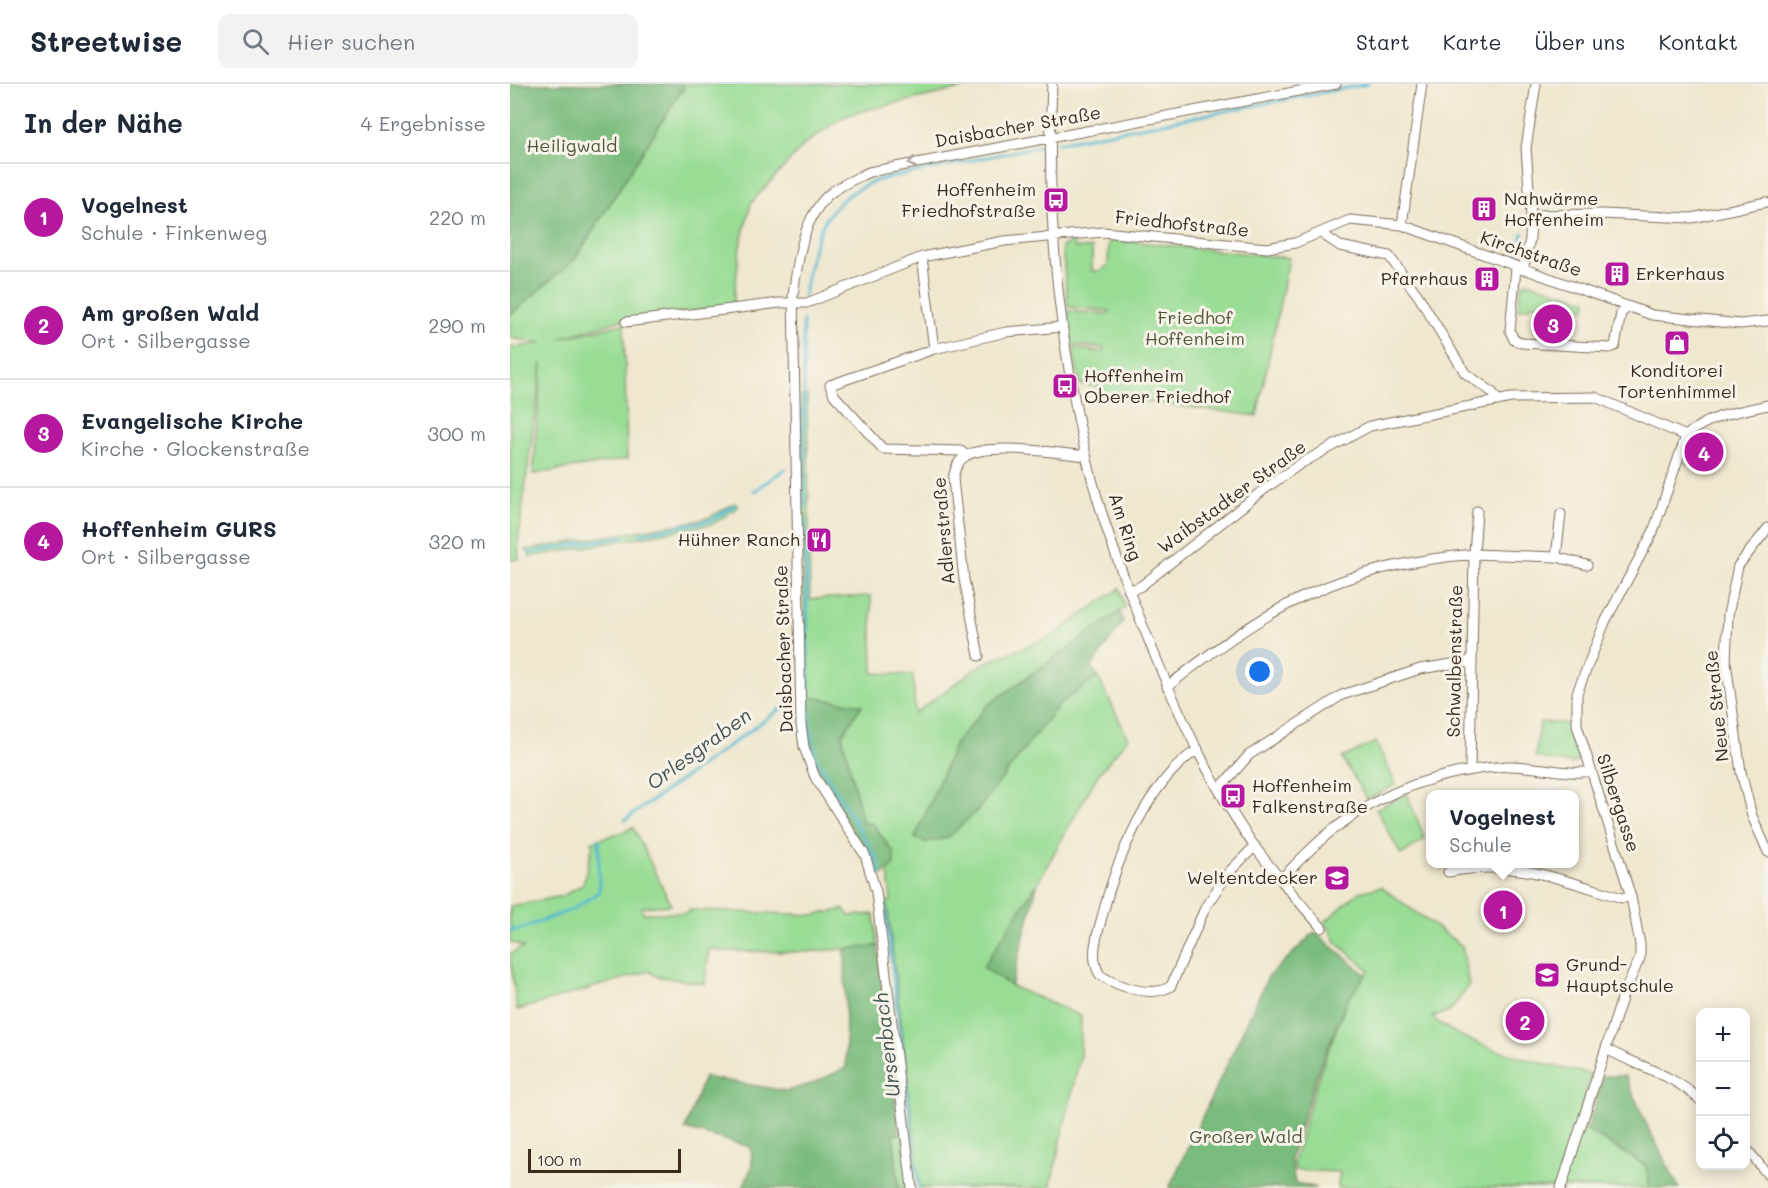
<!DOCTYPE html>
<html lang="de">
<head>
<meta charset="utf-8">
<style>
	:root { --surface:#fff; --page:#f2f2f3; --text:#1f2937; --muted:#747a83; --line:#e0e1e3; --accent:#b5179e }
	body { margin:0; font-family:Mali,sans-serif; background:var(--page); color:var(--text) }
	.controls { position:absolute; right:18px; bottom:18px; display:grid; overflow:hidden; border-radius:12px; box-shadow:0 3px 15px #0003 }
	.controls button { width:54px; height:54px; display:grid; place-items:center; padding:0; border:0; border-bottom:2px solid var(--line); background:var(--surface); color:var(--text); font:30px sans-serif }
	.scale { position:absolute; left:18px; bottom:15px; width:153px; box-sizing:border-box; padding-left:6px; border:3px solid #3b2a1e; border-top:0; font-size:16px; line-height:21px; white-space:nowrap; color:#3b2a1e; -webkit-text-stroke:4px #f7f3e8; paint-order:stroke }
	.you { position:absolute; left:750px; top:588px; width:21px; height:21px; margin:-15px; border:4px solid #fff; border-radius:50%; background:#1a73e8; box-shadow:0 0 0 9px #1a73e833 }
	.badge { display:grid; place-items:center; width:39px; height:39px; border-radius:50%; background:var(--accent); color:#fff; font-size:20px; font-weight:700 }
	.pin { position:absolute; translate:-50% -50%; border:3px solid #fff; box-shadow:0 2px 6px #0006 }
	.popup { position:absolute; left:916px; top:706px; width:153px; height:78px; box-sizing:border-box; display:grid; place-content:center; border-radius:12px; background:var(--surface); filter:drop-shadow(0 2px 4px #0005); font-size:20px; white-space:nowrap; color:var(--muted) }
	.popup b { font-size:22px; color:var(--text) }
	.popup::after { content:''; position:absolute; left:50%; top:100%; margin-left:-12px; border:12px solid transparent; border-top-color:var(--surface) }
	.list { margin:0; padding:0; list-style:none }
	h2 { display:flex; justify-content:space-between; align-items:center; height:78px; margin:0; padding:0 24px; font-size:26px }
	h2 small { font-size:20px; font-weight:400; color:var(--muted) }
	.list li { display:grid; grid-template-columns:39px 1fr auto; gap:18px; align-items:center; box-sizing:border-box; height:108px; padding:0 24px; border-top:2px solid var(--line) }
	.list b { display:block; font-size:22px; white-space:nowrap }
	.list p { margin:0; font-size:20px; white-space:nowrap; color:var(--muted) }
	.list em { font-size:20px; font-style:normal; color:var(--muted) }
	.icon { flex:none; width:33px; height:33px; fill:none; stroke:currentColor; stroke-width:2; stroke-linecap:round; stroke-linejoin:round }
	.map { position:relative; flex:none; width:1258px; height:1104px; overflow:hidden }
	header { display:flex; align-items:center; gap:36px; box-sizing:border-box; height:84px; padding:0 30px; background:var(--surface); border-bottom:2px solid var(--line) }
	header strong { font-size:28px }
	nav { display:flex; gap:33px; margin-inline-start:auto; font-size:21px }
	.search { width:420px; height:54px; background:var(--page); display:flex; align-items:center; gap:15px; box-sizing:border-box; padding:0 21px; border-radius:12px; color:var(--muted); font-size:22px }
	main { display:flex }
	aside { flex:1; background:var(--surface) }
	.map>svg:first-child { display:block }
</style>
</head>
<body>
<header>
<strong>Streetwise</strong>
<div class="search"><svg class="icon" aria-label="search" viewBox="0 0 24 24"><circle cx="10" cy="10" r="6"/><path d="M15 15l6 6"/></svg>Hier suchen</div>
<nav><a>Start</a><a>Karte</a><a>Über uns</a><a>Kontakt</a></nav>
</header>
<main>
<aside>
<h2>In der Nähe<small>4 Ergebnisse</small></h2>
<ul class="list">
<li><span class="badge">1</span><div><b>Vogelnest</b><p>Schule · Finkenweg</p></div><em>220 m</em></li>
<li><span class="badge">2</span><div><b>Am großen Wald</b><p>Ort · Silbergasse</p></div><em>290 m</em></li>
<li><span class="badge">3</span><div><b>Evangelische Kirche</b><p>Kirche · Glockenstraße</p></div><em>300 m</em></li>
<li><span class="badge">4</span><div><b>Hoffenheim GURS</b><p>Ort · Silbergasse</p></div><em>320 m</em></li>
</ul>
</aside>
<div class="map">
<svg width="1258" height="1104" viewBox="0 0 1258 1104">
	<rect width="100%" height="100%" fill="#f7f3e8"/>
	<filter id="ink" filterUnits="userSpaceOnUse"><feTurbulence type="fractalNoise" baseFrequency=".0167" numOctaves="2"/><feDisplacementMap in="SourceGraphic" scale="12" xChannelSelector="R" yChannelSelector="G"/><feConvolveMatrix kernelMatrix="1 2 1 2 8 2 1 2 1" color-interpolation-filters="sRGB"/></filter>
	<filter id="wash" filterUnits="userSpaceOnUse"><feTurbulence type="fractalNoise" baseFrequency=".008" numOctaves="4" result="noise"/><feDisplacementMap in="SourceGraphic" scale="24" xChannelSelector="R" yChannelSelector="G"/><feGaussianBlur stdDeviation="1.35" result="paint"/><feColorMatrix in="noise" values="0 0 0 0 0 0 0 0 0 0 0 0 0 0 0 0 0 1.4 0 .05"/><feComposite in="paint" operator="in"/></filter>
	<g filter="url(#wash)">
		<rect width="100%" height="100%" fill="#efe7ce"/>
		<path fill="#99dd95" stroke="#6a845a" stroke-width="1.5" d="M172 0H472L348 28 331 34 294 61 241 119 230 162 223 222 115 235 51 254 114 240 117 375 23 390 32 279 8 457 9 475 0 476V264L32 259 0 254V231L65 175 173 4Z
			M599 155 779 174 747 332 590 312V303L570 300 563 264 593 268 594 264 562 261 558 227 599 230 600 227 558 223 552 163 564 156V164H582V187H590L598 181Z
			M1017 198 1077 216 1076 225 1021 220 1020 223 1008 225 1011 201Z
			M297 311 300 515 361 512 363 589 403 591 405 629 472 580 542 552 610 504 615 524 478 621 445 660 405 754 416 758 466 728 549 620 588 593 618 654 587 692 528 798 474 883 501 902 571 932 570 973 540 1104H410L377 818 381 817 378 788 384 781 353 739 332 651 300 613 295 619 291 312Z
			M1200 350 1205 354V386L1176 379 1182 359Z
			M225 419 228 423 203 440 21 473 16 466 186 437 200 433Z
			M1030 638 1062 640 1069 670 1068 677 1062 680 1025 673Z
			M866 658 886 701 857 715 832 674Z
			M897 710 915 755 891 771 866 725Z
			M123 743 161 821 132 823 133 829H178L179 826 304 831 334 825 339 832 364 830 368 862 296 868 208 867 202 864 199 865 195 900 146 892 139 887 7 926 0 870 14 863 0 858V822L53 812 73 800 83 761 82 758C93 751 106 754 123 743Z
			M871 803 952 862 959 902 939 928 922 933C952 962 1039 982 1081 990L1065 1043 1077 1046 1136 1082 1140 1104H827L830 1088 785 1086 783 1078 810 988 838 915 859 886 827 859 815 838 849 808Z
			M392 1049 399 1104H389L383 1051Z"/>
		<path fill="#7abc7e" stroke="#5a734e" stroke-width="1.5" d="M0 0H172L173 4 65 175 0 231Z
			M610 528 613 538 582 582 588 593 549 620 466 728 437 754 416 758 405 754 445 660 478 621Z
			M300 613 352 621 332 651 353 739 363 740 384 769V781L368 794C353 754 270 654 300 613Z
			M528 798 501 902 473 883Z
			M805 848 856 891 838 915 808 987 780 1075 785 1099 807 1104H659L758 893Z
			M368 862 389 1049 383 1051 389 1104H233L242 1082 241 1063 175 1045 194 993 277 1007 301 1000 336 984 335 865Z
			M1093 992H1115L1138 1044 1169 1104H1140L1136 1082 1077 1046Z"/>
		<g fill="none" stroke-linecap="round" stroke-linejoin="round">
			<path stroke="#55b9d3" stroke-width="3" d="M547 59 858 0
				M1007 177 1013 149
				M294 212C303 157 310 117 368 96L530 62
				M293 236 295 423
				M244 407 275 385
				M295 434 300 645 306 674 368 777 370 791
				M130 450 202 436 225 421
				M19 469 115 452
				M115 736 280 618
				M374 815 409 1104
				M0 846H8L63 825 89 808V756"/>
		</g>
	</g>
	<g filter="url(#ink)">
		<g fill="none" stroke-linecap="round" stroke-linejoin="round">
			<g stroke="#7a6c5c" stroke-width="11">
				<path id="street" d="M542 0C536 124 548 250 576 371 592 441 619 508 646 574 673 639 704 706 745 763 766 791 789 818 812 844
					M1021 131 1091 130 1182 134 1256 118
					M892 141 912 0
					M812 150 830 162 879 172 909 213 955 289 982 308 988 317
					M412 173 424 265
					M1006 184 1000 247 1004 256 1012 259 1100 264 1105 262 1111 229 1117 224
					M1013 186 1020 155 1021 131 1016 64 1026 0
					M116 238 270 219H297L412 173 494 157 593 148 757 164 785 159 840 136 892 141 1142 231 1230 240 1258 237
					M456 372 451 367 373 365 324 311 320 301 424 265 496 248 553 243
					M967 427 964 470 1046 473 1077 481
					M1258 444 1228 482 1218 531 1216 578 1231 688 1242 732 1258 768
					M1046 473 1051 430
					M619 507 631 502 756 404 790 380 860 342 1001 314 1085 313 1176 352
					M469 572 454 495 443 395C445 385 447 377 456 372 478 358 550 369 576 372
					M657 603C761 520 831 482 964 470L960 684
					M688 665C637 699 606 776 592 833 587 852 579 873 590 891 607 902 642 915 661 902L696 822 719 788 745 762
					M710 704 739 671 832 611 910 585 961 577
					M938 788C1005 775 1050 795 1112 814L1121 813
					M771 795C789 777 807 757 828 742 878 704 936 686 998 682 1022 681 1060 692 1081 687
					M1096 965C1129 983 1161 989 1190 1016
					M1236 1064 1258 1091
					M402 1104 366 808 355 771 305 693 294 663 291 640 283 211C288 177 292 136 318 111 330 101 345 95 359 88L826 0
					M1051 1104 1113 911 1130 874V860L1121 813 1067 641V609L1095 538 1143 448 1176 352C1197 332 1230 327 1258 321"/>
			</g>
			<use href="#street" stroke="#fff" stroke-width="9"/>
		</g>
		<defs><path id="oneway-chevron" d="M-2-3.5L2.5 0L-2 3.5" fill="none" stroke-width="1.6" stroke-linecap="round" stroke-linejoin="round" transform="scale(1.5)"/></defs>
		<use stroke="#a79f9a" href="#oneway-chevron" transform="translate(402 79) rotate(168)"/>
	</g>
	<defs>
		<g id="bus-square" transform="scale(1.35)"><rect x="-9" y="-9" width="18" height="18" rx="4" fill="#b5179e" stroke="#f7f3e8"/><path d="M-5-6H5V4H4V6H2V4H-2V6H-4V4H-5ZM-3.5-4V0h7V-4ZM-3.5 1.2v1.5H-2V1.2ZM2 1.2v1.5H3.5V1.2Z" fill="#fff"/></g>
		<g id="building-square" transform="scale(1.35)"><rect x="-9" y="-9" width="18" height="18" rx="4" fill="#b5179e" stroke="#f7f3e8"/><path d="M-4-6H4V6H1V3H-1V6H-4ZM-2.5-4.3h1.7v1.8h-1.7ZM.8-4.3h1.7v1.8H.8ZM-2.5-1h1.7V.8h-1.7ZM.8-1h1.7V.8H.8Z" fill="#fff"/></g>
		<g id="shop-square" transform="scale(1.35)"><rect x="-9" y="-9" width="18" height="18" rx="4" fill="#b5179e" stroke="#f7f3e8"/><path d="M-5-2.5h2.3a2.7 3.5 0 0 1 5.4 0H5L5.5 6h-11ZM-1.5-2.5h3a1.5 2.3 0 0 0-3 0Z" fill="#fff"/></g>
		<g id="restaurant-square" transform="scale(1.35)"><rect x="-9" y="-9" width="18" height="18" rx="4" fill="#b5179e" stroke="#f7f3e8"/><path d="M-5-6h1v4h1v-4h1v4h1v-4h1v5L-1.5 .5V6h-2V.5L-5-1ZM5-6V6H3V1.5H1.5Q1.5-4 5-6Z" fill="#fff"/></g>
		<g id="school-square" transform="scale(1.35)"><rect x="-9" y="-9" width="18" height="18" rx="4" fill="#b5179e" stroke="#f7f3e8"/><path d="M0-5L7-2L0 1L-7-2ZM-4 1L0 2.5L4 1V4Q0 6-4 4Z" fill="#fff"/></g>
	</defs>
	<g fill-rule="evenodd">
		<use href="#bus-square" x="546" y="116"/>
		<use href="#building-square" x="974" y="125"/>
		<use href="#building-square" x="1107" y="190"/>
		<use href="#building-square" x="977" y="195"/>
		<use href="#shop-square" x="1167" y="259"/>
		<use href="#bus-square" x="555" y="302"/>
		<use href="#restaurant-square" x="309" y="456"/>
		<use href="#bus-square" x="723" y="712"/>
		<use href="#school-square" x="827" y="794"/>
		<use href="#school-square" x="1037" y="891"/>
	</g>
	<g text-anchor="middle" stroke-width="6" stroke-linejoin="round" paint-order="stroke">
		<g font-size="18" fill="#3b2a1e" stroke="#f7f3e8">
			<text transform="translate(508 43) rotate(-10)" y="6">Daisbacher Straße</text>
			<text transform="translate(672 140) rotate(6)" y="6">Friedhofstraße</text>
			<text transform="translate(1021 170) rotate(19)" y="6">Kirchstraße</text>
			<text transform="translate(722 413) rotate(-36)" y="6">Waibstadter Straße</text>
			<text transform="translate(615 443) rotate(72)" y="6">Am Ring</text>
			<text transform="translate(434 447) rotate(-95)" y="6">Adlerstraße</text>
			<text transform="translate(274 565) rotate(-92)" y="6">Daisbacher Straße</text>
			<text transform="translate(945 577) rotate(-89)" y="6">Schwalbenstraße</text>
			<text transform="translate(1207 622) rotate(-96)" y="6">Neue Straße</text>
			<text transform="translate(1108 719) rotate(72)" y="6">Silbergasse</text>
		</g>
		<g font-size="18" fill="#52573c" stroke="#f7f3e8">
			<text x="62" y="68">Heiligwald</text>
			<text x="685" y="240">Friedhof<tspan x="685" dy="21">Hoffenheim</tspan></text>
			<text x="736" y="1059">Großer Wald</text>
		</g>
		<g font-size="18" fill="#3b2a1e" stroke="#f7f3e8" text-anchor="start">
			<text x="526" y="112" text-anchor="end">Hoffenheim<tspan x="526" dy="21">Friedhofstraße</tspan></text>
			<text x="994" y="121">Nahwärme<tspan x="994" dy="21">Hoffenheim</tspan></text>
			<text x="1126" y="196">Erkerhaus</text>
			<text x="958" y="201" text-anchor="end">Pfarrhaus</text>
			<text x="1167" y="293" text-anchor="middle">Konditorei<tspan x="1167" dy="21">Tortenhimmel</tspan></text>
			<text x="574" y="298">Hoffenheim<tspan x="574" dy="21">Oberer Friedhof</tspan></text>
			<text x="290" y="462" text-anchor="end">Hühner Ranch</text>
			<text x="742" y="708">Hoffenheim<tspan x="742" dy="21">Falkenstraße</tspan></text>
			<text x="808" y="800" text-anchor="end">Weltentdecker</text>
			<text x="1056" y="887">Grund-<tspan x="1056" dy="21">Hauptschule</tspan></text>
		</g>
		<g font-size="20" font-style="italic" fill="#435554" stroke="#f7f3e8">
			<text transform="translate(189 665) rotate(-36)" y="7">Orlesgraben</text>
			<text transform="translate(377 961) rotate(-97)" y="7">Ursenbach</text>
		</g>
	</g>
</svg>
<div class="controls">
<button>+</button>
<button>−</button>
<button><svg class="icon" aria-label="locate" viewBox="0 0 24 24"><circle cx="12" cy="12" r="6"/><path d="M12 2v4M12 18v4M2 12h4M18 12h4"/></svg></button>
</div>
<div class="scale">100 m</div>
<div class="you"></div>
<div class="pin badge" style="left:993px;top:826px">1</div>
<div class="popup"><b>Vogelnest</b>Schule</div>
<div class="pin badge" style="left:1015px;top:937px">2</div>
<div class="pin badge" style="left:1043px;top:240px">3</div>
<div class="pin badge" style="left:1194px;top:368px">4</div>
</div>
</main>
</body>
</html>
